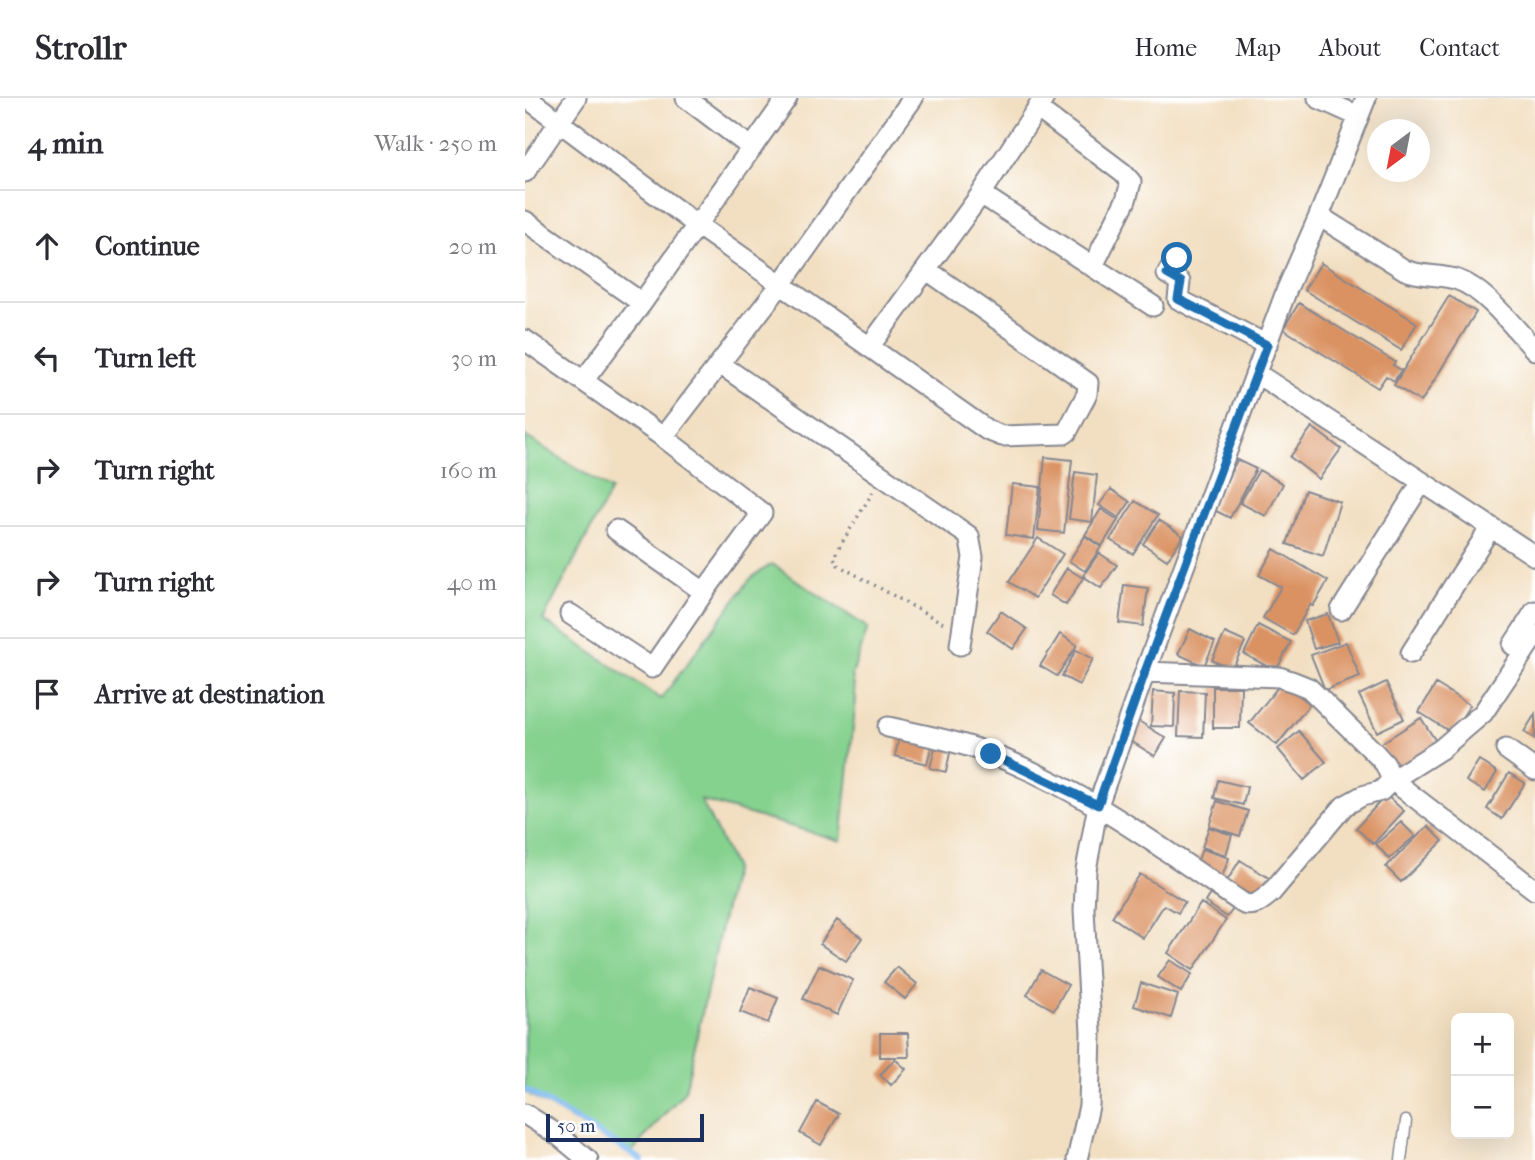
<!DOCTYPE html>
<html lang="en">
<head>
<meta charset="utf-8">
<style>
	:root { --surface:#fff; --page:#f7f7f7; --text:#2b2b33; --muted:#7c7c81; --line:#e1e1e2 }
	body { margin:0; font-family:"IM FELL French Canon",serif; background:var(--page); color:var(--text) }
	.controls { position:absolute; right:21px; bottom:21px; display:grid; overflow:hidden; border-radius:10px; box-shadow:0 7px 28px #0002 }
	.controls button { width:63px; height:63px; display:grid; place-items:center; padding:0; border:0; border-bottom:2px solid var(--line); background:var(--surface); color:var(--text); font:35px sans-serif }
	.compass { position:absolute; left:842px; top:21px; width:63px; height:63px; border-radius:50%; background:var(--surface); box-shadow:0 7px 28px #0002; rotate:212deg }
	.scale { position:absolute; left:21px; bottom:18px; width:158px; box-sizing:border-box; padding-left:7px; border:4px solid #1b2f5e; border-top:0; font-size:19px; line-height:24px; white-space:nowrap; color:#1b2f5e; -webkit-text-stroke:5px #fff; paint-order:stroke }
	.stop { position:absolute; width:21px; height:21px; margin:-16px; border:5px solid #1f6fb2; border-radius:50%; background:#fff }
	.stop.end { background:#1f6fb2; border-color:#fff; box-shadow:0 2px 7px #0008 }
	.list { margin:0; padding:0; list-style:none }
	h2 { display:flex; justify-content:space-between; align-items:center; height:91px; margin:0; padding:0 28px; font-size:30px }
	h2 small { font-size:23px; font-weight:400; color:var(--muted) }
	.list li { display:grid; grid-template-columns:46px 1fr auto; gap:21px; align-items:center; box-sizing:border-box; height:112px; padding:0 28px; border-top:2px solid var(--line) }
	.list b { display:block; font-size:26px; white-space:nowrap }
	.list em { font-size:23px; font-style:normal; color:var(--muted) }
	.icon { flex:none; width:38px; height:38px; fill:none; stroke:currentColor; stroke-width:2; stroke-linecap:round; stroke-linejoin:round }
	.map { position:relative; flex:none; width:1010px; height:1062px; overflow:hidden }
	header { display:flex; align-items:center; gap:42px; box-sizing:border-box; height:98px; padding:0 35px; background:var(--surface); border-bottom:2px solid var(--line) }
	header strong { font-size:33px }
	nav { display:flex; gap:38px; margin-inline-start:auto; font-size:24px }
	main { display:flex }
	aside { flex:1; background:var(--surface) }
	.map>svg:first-child { display:block }
</style>
</head>
<body>
<header>
<strong>Strollr</strong>
<nav><a>Home</a><a>Map</a><a>About</a><a>Contact</a></nav>
</header>
<main>
<aside>
<h2>4 min<small>Walk · 250 m</small></h2>
<ul class="list">
<li><svg class="icon" aria-label="ahead" viewBox="0 0 24 24"><path d="M12 20V5M6 11l6-6 6 6"/></svg><div><b>Continue</b></div><em>20 m</em></li>
<li><svg class="icon" aria-label="left" viewBox="0 0 24 24"><path d="M17 20v-9H6M10 6l-5 5 5 5"/></svg><div><b>Turn left</b></div><em>30 m</em></li>
<li><svg class="icon" aria-label="right" viewBox="0 0 24 24"><path d="M7 20v-9h11M14 6l5 5-5 5"/></svg><div><b>Turn right</b></div><em>160 m</em></li>
<li><svg class="icon" aria-label="right" viewBox="0 0 24 24"><path d="M7 20v-9h11M14 6l5 5-5 5"/></svg><div><b>Turn right</b></div><em>40 m</em></li>
<li><svg class="icon" aria-label="arrive" viewBox="0 0 24 24"><path d="M6 21V4h12l-3 4 3 4H6"/></svg><div><b>Arrive at destination</b></div></li>
</ul>
</aside>
<div class="map">
<svg width="1010" height="1062" viewBox="0 0 1010 1062">
	<rect width="100%" height="100%" fill="#fff"/>
	<filter id="ink" filterUnits="userSpaceOnUse"><feTurbulence type="fractalNoise" baseFrequency=".0143" numOctaves="2"/><feDisplacementMap in="SourceGraphic" scale="14" xChannelSelector="R" yChannelSelector="G"/><feConvolveMatrix kernelMatrix="1 2 1 2 8 2 1 2 1" color-interpolation-filters="sRGB"/></filter>
	<filter id="wash" filterUnits="userSpaceOnUse"><feTurbulence type="fractalNoise" baseFrequency=".00686" numOctaves="4" result="noise"/><feDisplacementMap in="SourceGraphic" scale="28" xChannelSelector="R" yChannelSelector="G"/><feGaussianBlur stdDeviation="1.57" result="paint"/><feColorMatrix in="noise" values="0 0 0 0 0 0 0 0 0 0 0 0 0 0 0 0 0 1.4 0 .05"/><feComposite in="paint" operator="in"/></filter>
	<g filter="url(#wash)">
		<rect width="100%" height="100%" fill="#f2dfc1"/>
		<path fill="#85d18e" stroke="#508076" stroke-width="2" d="M0 338 86 392 18 522 136 601 226 480 247 466 343 530 327 577 331 601 316 743 176 702 209 769 160 993 105 1056 0 994Z"/>
		<g fill="none" stroke-linecap="round" stroke-linejoin="round">
			<path stroke="#7dbaef" stroke-width="6" d="M0 991 117 1062"/>
		</g>
		<g id="blocks">
			<path fill="#da9262" d="M796 165 892 225 876 252 779 192Z
				M924 198 951 214 896 304 869 287Z
				M774 205 870 264 868 267 876 272 869 283 861 278 853 290 758 231Z
				M787 329 816 351 794 381 765 359Z
				M520 359 547 362 539 435 513 432Z
				M712 362 731 371 705 420 687 411Z
				M734 372 758 386 741 418 715 405Z
				M550 374 572 377 567 424 544 421Z
				M487 386 515 389 509 441 481 437Z
				M586 391 605 404 594 420 574 407Z
				M780 392 815 404 798 458 762 446Z
				M610 403 633 417 608 456 585 442Z
				M576 411 593 422 577 448 560 437Z
				M634 422 658 438 642 462 618 446Z
				M560 438 576 449 560 473 544 463Z
				M513 440 538 456 510 500 484 484Z
				M749 451 803 483 788 508 785 507 768 537 738 520 756 489 734 477Z
				M574 455 592 467 576 490 558 478Z
				M542 470 558 480 541 507 525 497Z
				M599 487 623 490 618 528 594 525Z
				M476 513 502 531 488 551 462 533Z
				M803 516 813 544 789 551 780 523Z
				M733 527 766 544 751 573 719 556Z
				M665 531 690 544 679 568 653 556Z
				M700 535 720 544 707 572 687 562Z
				M535 536 552 547 532 578 515 568Z
				M821 544 835 579 800 592 786 557Z
				M551 552 568 561 554 587 537 578Z
				M757 584 785 606 752 647 724 625Z
				M861 584 879 621 852 634 834 597Z
				M911 586 945 607 927 635 894 614Z
				M688 589H716L715 630H688Z
				M628 593 650 595 649 629 626 628Z
				M655 593 680 594 678 639 653 638Z
				M1010 616V641L999 634Z
				M896 620 912 645 871 672 855 646Z
				M612 622 641 640 630 658 601 640Z
				M774 633 801 664 779 682 753 651Z
				M374 639 407 646 402 666 370 658Z
				M411 646 426 650 421 674 405 670Z
				M954 662 972 674 960 694 941 683Z
				M984 675 1000 685 977 721 962 711Z
				M693 682 722 689 718 707 689 700Z
				M861 697 879 713 848 746 831 730Z
				M692 703 723 713 715 738 684 728Z
				M876 724 890 738 864 761 851 746Z
				M903 728 918 743 876 784 861 769Z
				M684 729 707 737 701 757 677 749Z
				M677 751 704 760 697 779 670 770Z
				M715 762 744 780 731 800 702 783Z
				M615 776 660 804 653 815 639 807 618 840 587 819Z
				M685 796 708 811 702 819 680 804Z
				M676 805 701 822 668 872 643 855Z
				M312 822 337 840 321 863 295 846Z
				M645 862 667 876 656 894 633 879Z
				M294 867 328 882 312 917 278 901Z
				M372 869 392 886 380 901 359 884Z
				M516 872 543 887 529 912 502 897Z
				M616 885 653 897 646 920 609 908Z
				M225 889 253 900 243 925 215 914Z
				M355 935H383L384 959H355Z
				M370 961 381 971 366 987 355 977Z
				M292 1004 314 1016 296 1047 275 1035Z"/>
		</g>
	</g>
	<g filter="url(#ink)">
		<use href="#blocks" fill-opacity="0" stroke="#868790" stroke-width="2"/>
		<g fill="none" stroke-linecap="round" stroke-linejoin="round">
			<g stroke="#868790" stroke-width="13">
				<path id="lane" d="M876 1062 881 1023"/>
			</g>
			<g stroke="#868790" stroke-width="23">
				<path id="street" d="M2 0 172 127 462 332 477 338 539 336 542 334 562 296 563 285 402 172
					M161 0 227 50
					M793 0 833 18
					M512 10 598 75 606 84 601 102 568 168
					M0 74 51 0
					M456 96 628 208
					M794 118 880 172C897 179 916 176 933 182 960 191 990 231 1010 252
					M0 123 117 205
					M652 160 642 176 655 184 653 201 742 247
					M0 242 138 339 237 415 179 494 127 570 45 516
					M345 248 456 96 519 0
					M195 266 444 438 448 459 435 547
					M731 275 1010 458
					M58 283 117 205 262 0
					M138 339 256 186 388 0
					M91 432 179 494
					M816 512 897 384
					M988 547 1010 513
					M886 555 966 429
					M620 574 754 579 769 584 784 590 851 656 860 666 867 682 1010 792
					M363 629C397 637 433 643 466 656 558 691 638 751 719 806 731 809 737 802 746 795L819 708 837 698 856 693 867 682 916 651 958 615 1010 537
					M981 651 1010 672
					M0 1016 33 1037 63 1062
					M552 1062 564 1008 566 934 559 812 561 772 573 707 620 574 762 191 794 118 841 0"/>
			</g>
			<path stroke="#868790" stroke-width="3.5" stroke-dasharray="2 5" stroke-linecap="butt" d="M348 394 313 451 309 460 313 467 418 525"/>
			<use href="#lane" stroke="#fff" stroke-width="10"/>
			<use href="#street" stroke="#fff" stroke-width="19"/>
		</g>
	</g>
	<g fill="none" stroke-linecap="round" stroke-linejoin="round" filter="url(#ink)">
		<path stroke="#1f6fb2" stroke-width="9" d="M466 656 573 707 620 574 742 247 653 201 656 184 642 176 652 160"/>
	</g>
</svg>
<div class="controls">
<button>+</button>
<button>−</button>
</div>
<svg class="compass" viewBox="-18 -18 36 36"><path d="M0-13l5 13h-10z" fill="#e53935"/><path d="M0 13l5-13h-10z" fill="#7c7c81"/></svg>
<div class="scale">50 m</div>
<div class="stop" style="left:652px;top:160px"></div>
<div class="stop end" style="left:466px;top:656px"></div>
</div>
</main>
</body>
</html>
